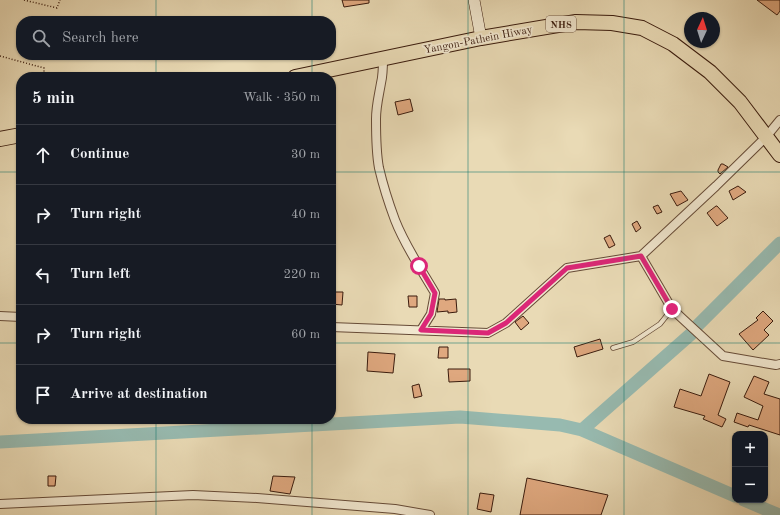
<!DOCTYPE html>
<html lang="en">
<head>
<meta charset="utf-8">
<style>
	:root { --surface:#171b24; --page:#20242c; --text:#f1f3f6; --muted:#9ea1a6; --line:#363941 }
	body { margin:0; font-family:"Old Standard TT",serif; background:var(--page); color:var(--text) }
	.controls { position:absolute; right:12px; bottom:12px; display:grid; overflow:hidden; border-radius:8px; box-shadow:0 1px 3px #0004 }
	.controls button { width:36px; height:36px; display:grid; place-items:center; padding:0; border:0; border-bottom:1px solid var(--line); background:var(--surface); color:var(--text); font:20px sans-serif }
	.compass { position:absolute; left:684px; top:12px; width:36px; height:36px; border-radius:50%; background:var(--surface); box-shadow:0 1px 3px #0004; rotate:4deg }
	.stop { position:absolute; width:12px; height:12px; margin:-9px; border:3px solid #db2777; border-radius:50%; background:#fff }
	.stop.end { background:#db2777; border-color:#fff; box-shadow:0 1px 4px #0008 }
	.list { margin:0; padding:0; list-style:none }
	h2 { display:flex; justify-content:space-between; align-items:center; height:52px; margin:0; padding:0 16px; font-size:17px }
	h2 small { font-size:13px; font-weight:400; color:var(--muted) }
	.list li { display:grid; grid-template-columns:26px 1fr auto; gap:12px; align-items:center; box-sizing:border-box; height:60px; padding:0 16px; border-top:1px solid var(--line) }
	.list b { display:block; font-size:15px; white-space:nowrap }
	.list em { font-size:13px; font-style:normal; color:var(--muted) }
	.icon { flex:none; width:22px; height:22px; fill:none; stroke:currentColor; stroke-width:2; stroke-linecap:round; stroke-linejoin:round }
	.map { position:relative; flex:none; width:780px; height:515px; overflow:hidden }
	.search { position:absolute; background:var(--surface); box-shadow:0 1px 3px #0004; left:16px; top:16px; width:320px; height:44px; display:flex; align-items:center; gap:10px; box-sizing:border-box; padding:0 14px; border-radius:16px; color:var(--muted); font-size:15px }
	.panel { position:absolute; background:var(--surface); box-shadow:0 1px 3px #0004; left:16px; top:72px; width:320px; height:352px; border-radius:16px }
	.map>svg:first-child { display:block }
</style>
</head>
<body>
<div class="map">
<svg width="780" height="515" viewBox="0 0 780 515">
	<rect width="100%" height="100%" fill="#e9dab5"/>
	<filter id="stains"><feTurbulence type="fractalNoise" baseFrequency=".005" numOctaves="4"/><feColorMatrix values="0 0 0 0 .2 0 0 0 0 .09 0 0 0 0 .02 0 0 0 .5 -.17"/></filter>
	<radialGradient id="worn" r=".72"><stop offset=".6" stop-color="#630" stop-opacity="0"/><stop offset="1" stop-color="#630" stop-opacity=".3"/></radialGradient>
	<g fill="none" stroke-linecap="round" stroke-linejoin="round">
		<path stroke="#97bab0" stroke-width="13" d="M697 326 780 243
			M582 430 691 334
			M0 442 460 417 560 425 582 430 735 496
			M744 500 779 515"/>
	</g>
	<path fill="#dfa87f" stroke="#3a1b0d" d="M342 0H369V3L344 7Z
		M757 0H780V11L777 15Z
		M410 99 413 111 398 115 395 102Z
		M721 164H723L728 167 720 174 718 172V170Z
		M738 186 746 192 733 200 729 191Z
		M681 191 688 200 677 206 670 194Z
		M658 205 662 212 657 214 653 207Z
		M716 206H717L728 218 717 226 707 213Z
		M637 221 641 228 636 232 632 224Z
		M610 235 615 245 609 248 604 238Z
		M331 292H343L342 305 331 304Z
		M408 296H417V307H409Z
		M439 299H445V300L456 299 457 312 448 313V311L437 312Z
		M763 311 773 321 764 330 769 335 753 350 739 334 758 320 756 318Z
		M523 316 529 323 521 330 515 322Z
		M600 339 603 349 577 357 574 347Z
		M439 347H448V358H438Z
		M368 352 395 354 393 373 367 371Z
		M448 369H470V381L449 382Z
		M709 374 730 382 718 415 726 419 722 427 703 419 705 416 674 407 680 389 701 396Z
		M754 376 769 382 764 394 780 399V435L749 425 748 427 734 422 737 413 758 420 763 406 744 397Z
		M419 384 422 396 414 398 412 386Z
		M48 476H56L55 486H48Z
		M273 476 295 477 290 494 270 491Z
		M527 478 608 495 601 515H520Z
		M480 493 494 495 491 512 477 509Z"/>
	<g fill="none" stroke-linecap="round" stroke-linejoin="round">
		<g stroke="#664b37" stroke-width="5.5">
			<path id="lane" d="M613 348 633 342 660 324 672 309"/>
		</g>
		<g stroke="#664b37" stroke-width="10">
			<path id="street" d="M383 58C383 66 383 75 381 83 379 95 376 106 376 119 376 135 376 152 379 168 383 185 389 204 395 220 405 246 421 269 435 293L431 314 421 330
				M641 256 672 309 723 356 776 365 780 364
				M0 316 21 317
				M331 327 488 333 506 323 567 268 641 256 716 186 766 137 780 120
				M0 504 193 495 257 498 395 509 430 515"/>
		</g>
		<g stroke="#3a1b0d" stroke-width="12">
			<path id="secondary" d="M474 0 481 38"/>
		</g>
		<g stroke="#3a1b0d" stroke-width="16">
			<path id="highway" d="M295 77 481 38 576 22 612 23 642 28 673 44 710 72 740 102 780 155
				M0 139 21 135"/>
		</g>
		<path stroke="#3a1b0d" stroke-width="1.5" stroke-dasharray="1 2" stroke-linecap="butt" d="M24 0 57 8 60 0
			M0 56 44 68V77"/>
		<use href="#lane" stroke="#f1e7cf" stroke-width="4"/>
		<use href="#street" stroke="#f1e7cf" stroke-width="8"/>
		<use href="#secondary" stroke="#f1e7cf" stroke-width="11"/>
		<use href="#highway" stroke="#e9dab5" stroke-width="14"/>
	</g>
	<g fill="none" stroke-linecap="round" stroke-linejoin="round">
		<path stroke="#db2777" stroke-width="5" d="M419 266 435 293 431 314 421 330 488 333 506 323 567 268 641 256 672 309"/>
	</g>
	<path fill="none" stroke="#0f766e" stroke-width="1" stroke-opacity="0.55" d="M156 0V21M312 0V21M468 0V515M624 0V515M156 55V77M312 55V77M0 172H21M331 172H780M0 343H21M331 343H780M156 419V515M312 419V515"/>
	<g text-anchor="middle" stroke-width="3.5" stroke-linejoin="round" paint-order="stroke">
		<rect fill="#f1e7cf" stroke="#715847" stroke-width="1" x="546" y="16" width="30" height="16" rx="3"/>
		<g font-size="10" font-weight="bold" fill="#3a1b0d">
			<text x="561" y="28">NH8</text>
		</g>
		<g font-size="11" fill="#3a1b0d" stroke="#f1e7cf">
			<text transform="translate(478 39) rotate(-11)" y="4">Yangon-Pathein Hiway</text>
		</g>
	</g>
	<rect width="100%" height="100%" filter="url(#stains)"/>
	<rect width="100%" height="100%" fill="url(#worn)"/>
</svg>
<div class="controls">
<button>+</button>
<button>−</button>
</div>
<svg class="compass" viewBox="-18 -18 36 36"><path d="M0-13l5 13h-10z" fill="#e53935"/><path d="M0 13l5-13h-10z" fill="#9ea1a6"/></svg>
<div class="stop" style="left:419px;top:266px"></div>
<div class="stop end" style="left:672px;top:309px"></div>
<div class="search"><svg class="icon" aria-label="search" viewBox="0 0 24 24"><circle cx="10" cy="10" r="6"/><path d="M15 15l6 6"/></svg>Search here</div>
<section class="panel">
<h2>5 min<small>Walk · 350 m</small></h2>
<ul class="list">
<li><svg class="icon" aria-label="ahead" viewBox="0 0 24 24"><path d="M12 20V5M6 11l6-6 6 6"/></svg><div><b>Continue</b></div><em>30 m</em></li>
<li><svg class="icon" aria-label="right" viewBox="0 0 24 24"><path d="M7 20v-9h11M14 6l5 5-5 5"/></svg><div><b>Turn right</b></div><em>40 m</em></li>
<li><svg class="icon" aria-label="left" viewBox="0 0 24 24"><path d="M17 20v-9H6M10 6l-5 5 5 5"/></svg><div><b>Turn left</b></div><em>220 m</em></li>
<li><svg class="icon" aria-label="right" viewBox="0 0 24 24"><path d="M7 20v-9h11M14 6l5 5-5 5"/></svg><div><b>Turn right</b></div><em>60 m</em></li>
<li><svg class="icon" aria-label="arrive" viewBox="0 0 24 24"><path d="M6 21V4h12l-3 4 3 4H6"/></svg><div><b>Arrive at destination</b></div></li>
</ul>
</section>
</div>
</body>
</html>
